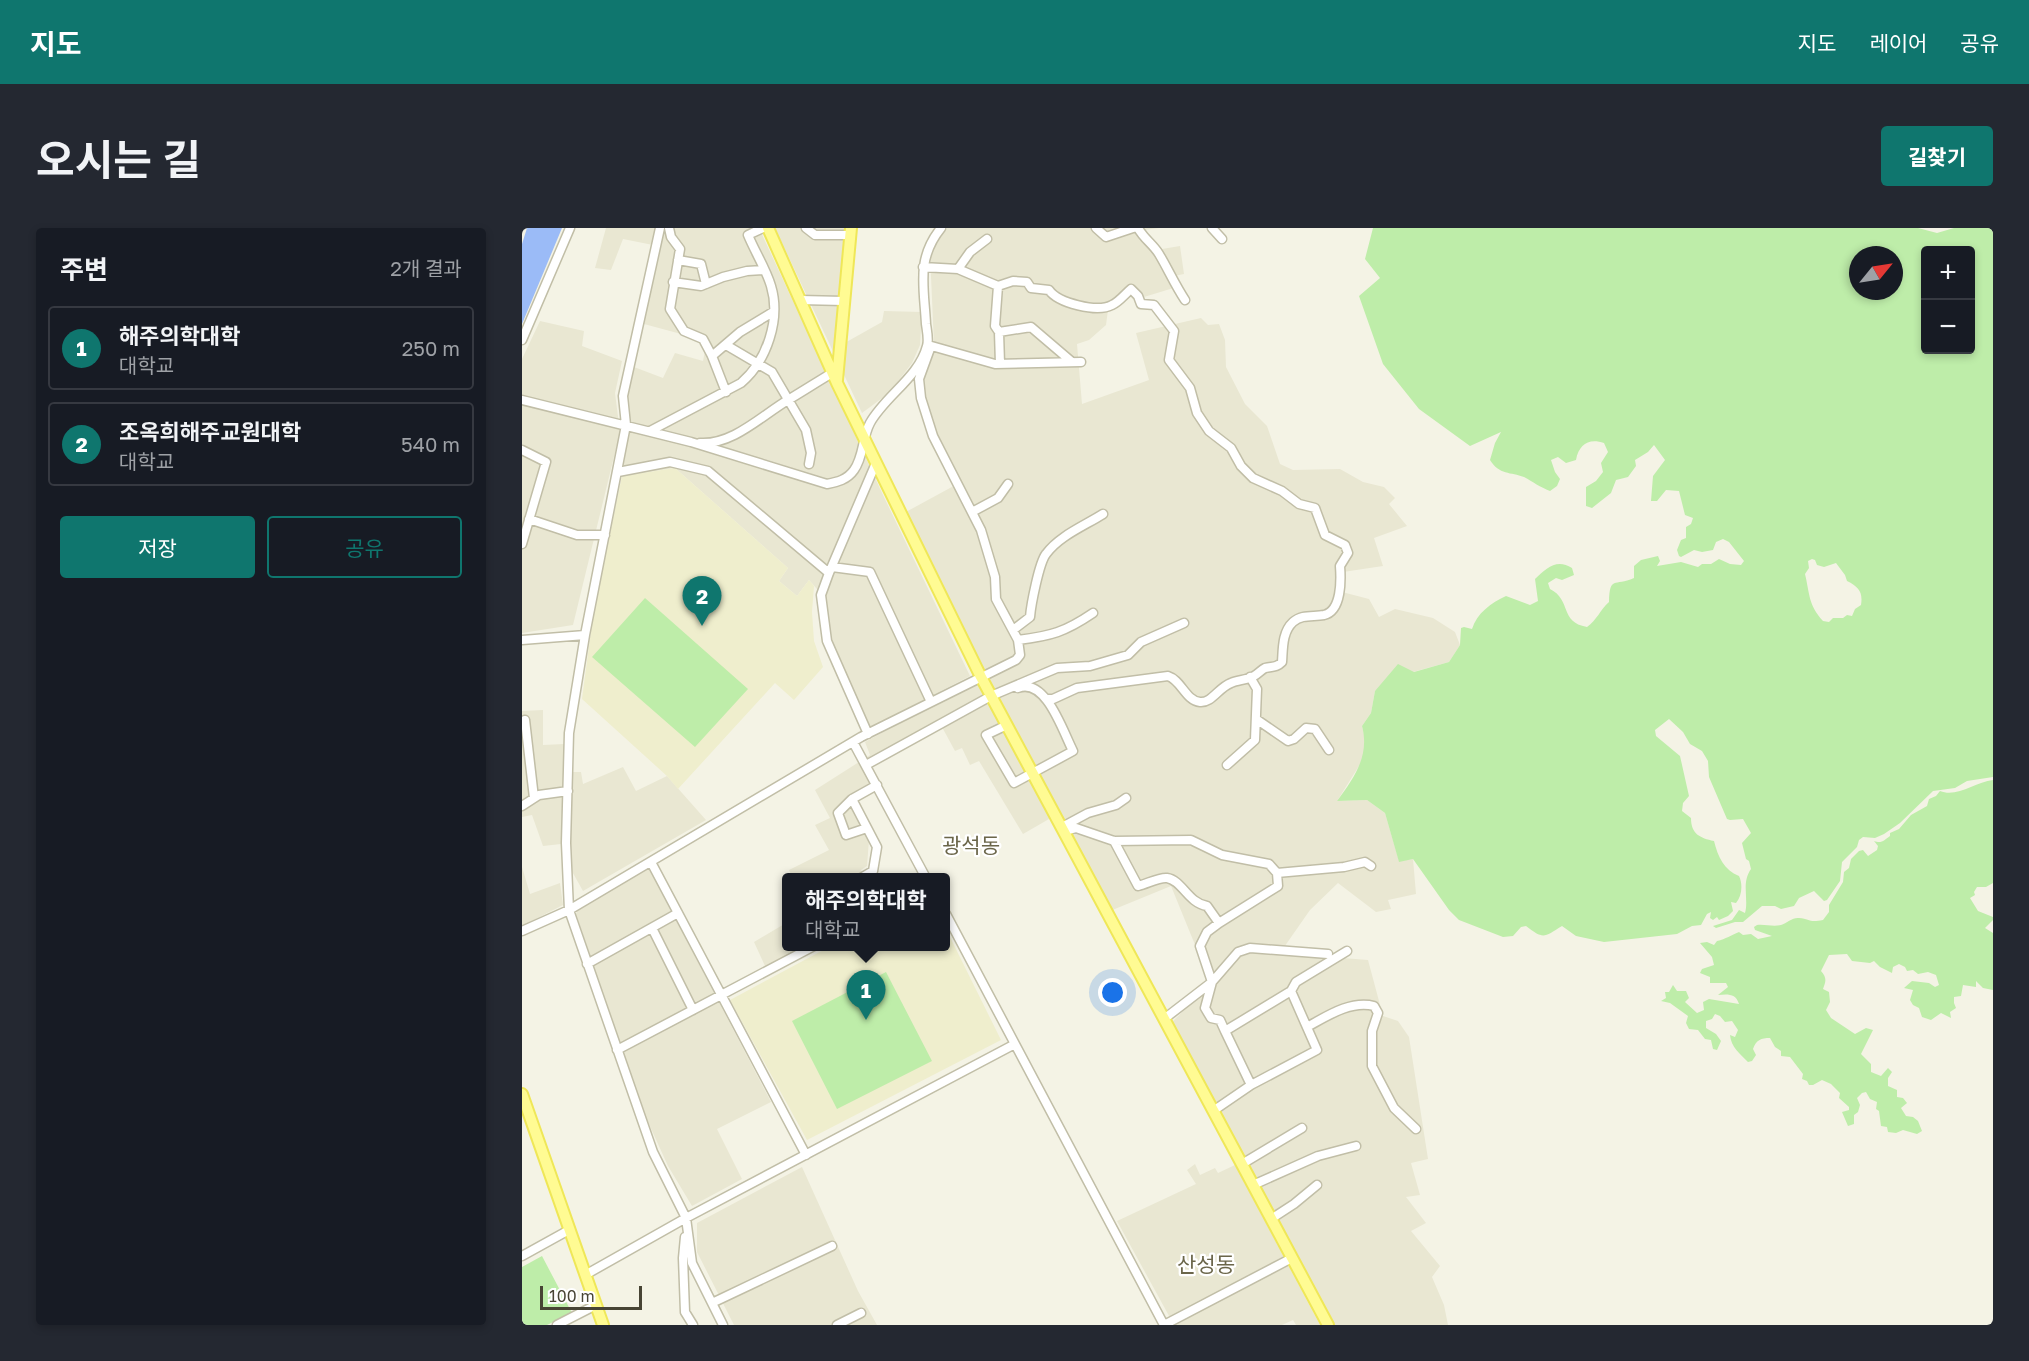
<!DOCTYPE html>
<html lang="ko">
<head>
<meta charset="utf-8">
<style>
	:root { --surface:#171b24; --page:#242831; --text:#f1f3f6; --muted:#9ea1a6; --line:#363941; --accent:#0f766e }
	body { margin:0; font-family:"Golos Text","Noto Sans KR",sans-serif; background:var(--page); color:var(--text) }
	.controls { position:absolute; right:18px; top:18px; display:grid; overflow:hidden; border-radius:6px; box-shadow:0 3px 9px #0003 }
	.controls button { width:54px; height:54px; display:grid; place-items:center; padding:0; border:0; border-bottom:2px solid var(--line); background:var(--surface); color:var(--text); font:30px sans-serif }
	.compass { position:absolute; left:1327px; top:18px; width:54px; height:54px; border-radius:50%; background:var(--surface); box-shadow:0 3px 9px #0003; rotate:60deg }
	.scale { position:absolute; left:18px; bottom:15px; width:102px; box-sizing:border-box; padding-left:6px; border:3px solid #474434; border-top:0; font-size:16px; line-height:21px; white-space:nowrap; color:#474434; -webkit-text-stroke:4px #fff; paint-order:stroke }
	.you { position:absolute; left:591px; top:765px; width:21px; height:21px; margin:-15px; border:4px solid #fff; border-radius:50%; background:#1a73e8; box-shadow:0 0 0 9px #1a73e833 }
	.badge { display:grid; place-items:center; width:39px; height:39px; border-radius:50%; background:var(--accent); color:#fff; font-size:20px; font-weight:700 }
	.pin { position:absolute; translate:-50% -50px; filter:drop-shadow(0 2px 3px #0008) }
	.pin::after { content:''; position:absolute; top:32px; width:21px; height:18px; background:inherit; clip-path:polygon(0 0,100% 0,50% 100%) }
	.popup { position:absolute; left:260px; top:645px; width:168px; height:78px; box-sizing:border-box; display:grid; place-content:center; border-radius:6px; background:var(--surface); filter:drop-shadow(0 2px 4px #0005); font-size:20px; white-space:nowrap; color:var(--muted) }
	.popup b { font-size:22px; color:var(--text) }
	.popup::after { content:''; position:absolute; left:50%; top:100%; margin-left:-12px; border:12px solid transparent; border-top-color:var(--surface) }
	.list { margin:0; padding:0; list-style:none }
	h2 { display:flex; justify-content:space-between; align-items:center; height:78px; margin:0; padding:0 24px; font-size:26px }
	h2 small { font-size:20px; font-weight:400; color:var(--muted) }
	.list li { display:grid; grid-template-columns:39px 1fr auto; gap:18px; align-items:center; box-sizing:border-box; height:84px; margin:0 12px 12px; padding:0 12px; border:2px solid var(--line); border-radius:6px }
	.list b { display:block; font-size:22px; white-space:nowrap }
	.list p { margin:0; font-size:20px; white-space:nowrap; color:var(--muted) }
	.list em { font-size:20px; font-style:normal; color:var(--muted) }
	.actions { display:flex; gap:12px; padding:18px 24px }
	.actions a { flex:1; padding:14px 0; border:2px solid var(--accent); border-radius:6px; text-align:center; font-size:21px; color:var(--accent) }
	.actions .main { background:var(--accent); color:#fff }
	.map { position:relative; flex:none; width:1471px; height:1097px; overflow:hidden; border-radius:6px }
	header { display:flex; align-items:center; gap:36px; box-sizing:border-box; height:84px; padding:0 30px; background:var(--accent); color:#fff }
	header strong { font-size:28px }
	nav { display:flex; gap:33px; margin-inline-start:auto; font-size:21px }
	.intro { display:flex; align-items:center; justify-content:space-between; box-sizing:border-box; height:144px; padding:0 36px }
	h1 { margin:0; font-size:42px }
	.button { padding:15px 27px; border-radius:6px; background:var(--accent); color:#fff; font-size:21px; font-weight:700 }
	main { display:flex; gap:36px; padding:0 36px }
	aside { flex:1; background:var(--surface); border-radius:6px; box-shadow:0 3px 9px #0003 }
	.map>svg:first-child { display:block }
</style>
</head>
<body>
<header>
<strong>지도</strong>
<nav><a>지도</a><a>레이어</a><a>공유</a></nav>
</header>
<div class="intro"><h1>오시는 길</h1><a class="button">길찾기</a></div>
<main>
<aside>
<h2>주변<small>2개 결과</small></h2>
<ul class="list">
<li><span class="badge">1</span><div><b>해주의학대학</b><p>대학교</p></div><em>250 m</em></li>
<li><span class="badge">2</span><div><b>조옥희해주교원대학</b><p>대학교</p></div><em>540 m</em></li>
</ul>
<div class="actions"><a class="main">저장</a><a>공유</a></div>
</aside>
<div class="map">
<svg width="1471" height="1097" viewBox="0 0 1471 1097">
	<rect width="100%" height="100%" fill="#f4f3e5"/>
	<path fill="#e9e7d2" d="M84 0H237L361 267 448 448 347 500 309 413 302 369 287 352 275 368 257 353 266 340 153 240 100 248 108 191 105 169 112 139 141 150 153 125 181 133 185 113 122 96 136 18 101 11 89 42 73 40Z
		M253 0H327L312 121 360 94 362 83 400 84 398 117 390 135 367 165 340 185Z
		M425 0H637L622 2 640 21 658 18 662 46 652 48 658 58 622 69 612 58 587 74 584 97 567 112 555 116 560 176 627 152 614 105 679 90 686 97 697 96 703 112 704 139 723 176 745 198 758 236 771 242 818 241 841 254 862 259 873 270 867 276 885 298 852 310 861 338 821 344 820 364 847 371 857 389 873 381 911 390 933 404 938 417 927 434 891 444 853 463 849 485 840 498 843 510 842 530 815 573 845 572 863 585 877 633 891 631 894 666 866 672 869 681 854 684 816 655 788 682 758 725 846 732 861 788 876 793 887 809 906 931 889 935 898 967 884 969 904 995 889 1003 918 1038 910 1049 922 1077 926 1097H813L649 795 689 756 649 658 588 683 534 587 501 606 457 533 448 537 440 520 433 523 420 499 347 535 354 551 327 567 347 612 345 638 339 642 342 649H270L267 642 307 622 293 597 308 590 293 562 348 527 343 514 454 454 458 442 382 285 439 254 416 210 403 171 400 153 412 116 408 26Z
		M18 93 62 103 60 118 100 133 93 165 98 204 51 397 0 405V131Z
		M21 482V517L42 516 39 616 21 618 10 587 0 589V483Z
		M101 539 114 563 145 548 184 592 61 663 47 638 50 544H59L61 556Z
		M0 639 8 666 38 655 41 677 0 698Z
		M124 640 128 642 249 874 195 901 220 951 170 978 146 938 122 885 54 686 57 679Z
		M264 695V718L279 719 280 721 243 738 232 714Z
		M673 936 678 947 693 940 696 945 713 937 798 1097H774L771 1092 760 1097H652L595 993 674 956 665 942Z
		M280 939 336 1063 355 1097H212L175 1024V995Z"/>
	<path fill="#efeecd" d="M153 240 266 340 257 353 275 368 287 352 292 358 290 384 292 413 301 439 272 472 253 455 156 561 145 548 60 471 72 380 100 248Z
		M424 701 479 812 285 912 208 772 307 719 424 718Z"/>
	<path fill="#beeda9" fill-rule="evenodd" d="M851 0H1396L1415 5 1432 0H1471V549L1445 553 1433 560 1411 563 1378 595 1362 606 1353 610 1341 609 1337 612 1335 619 1320 634 1318 653 1305 672 1302 673 1292 663 1277 670 1272 678 1259 681 1253 678H1240L1221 694H1213L1194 700 1191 698 1210 692 1217 682 1223 685C1227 671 1219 655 1229 641L1227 633 1224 631 1220 615 1229 605 1221 591 1208 592 1205 591 1187 549 1186 533 1180 523 1168 516 1161 504 1147 491 1133 502 1134 508 1158 528 1167 568 1161 575 1160 583 1169 590C1169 606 1178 610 1192 613 1196 629 1202 642 1217 648 1221 656 1220 668 1214 675L1209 674 1211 683 1206 688 1197 692 1195 689 1191 692 1188 690 1189 684 1185 686 1179 697 1170 698 1155 706 1082 714 1054 708 1040 698C1022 709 1022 712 1004 698L999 699 991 708 981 709 937 692 927 682 891 631 877 634 863 585 845 572 815 573C832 550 848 528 840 498L849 485 853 463 876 436 892 444 927 434 938 417 939 400 942 399 950 401C955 385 969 375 984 368L1008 377 1016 373 1013 351C1024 340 1035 330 1050 340L1052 347 1040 352 1034 350 1026 355 1028 361C1050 372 1037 394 1065 399 1075 392 1078 382 1087 374 1088 347 1092 359 1112 350V338L1119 332 1136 328 1138 333 1135 338 1159 334 1176 339 1180 336H1189L1197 331 1208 336 1219 337 1222 333 1207 314 1201 311 1194 314 1191 322 1180 324 1172 322 1159 329 1157 328 1155 322 1159 312 1164 310V299L1169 296 1171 290 1163 287 1157 263 1144 262 1135 273H1129L1131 248 1143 232 1132 217 1126 224 1113 232 1114 238 1106 249 1094 252 1089 265 1070 280 1064 278V259L1074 253 1081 244 1079 235 1086 224 1082 215C1067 210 1057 216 1054 232L1044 235 1036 229 1029 232 1033 244 1038 251 1035 258 1028 263C1018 259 1011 254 1002 249 989 244 977 247 968 232L973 215 979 204 948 218 897 181 861 136 837 68 858 50 843 31ZM1404 22H1448V122H1404ZM1336 27H1372V63H1336ZM1290 331 1293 332 1295 337 1302 339 1314 335 1323 347 1325 353C1337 359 1341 364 1339 377L1333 381 1330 388 1325 387 1321 390H1311L1307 394 1301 393C1286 376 1288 367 1283 346L1287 340 1286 333Z
		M123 370 226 461 173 519 70 429Z
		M1471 552V655L1464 659H1455L1452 664 1453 667 1448 670 1456 683 1471 689V692L1463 700 1471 705V762L1461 760 1454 753V759L1441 757 1439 768 1432 769V775L1434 780 1428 784 1429 790 1419 785 1409 792 1400 789 1397 780 1391 777 1388 772 1391 762 1382 760 1390 753 1407 755 1413 759 1417 757 1414 747 1406 744 1396 746 1391 742 1385 743 1383 739 1377 736 1371 739 1370 745 1358 739 1352 733 1348 735 1330 733 1325 726 1307 727 1299 743C1305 750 1304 753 1301 761L1307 764 1308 774 1304 782 1309 790 1333 806 1344 800 1351 802 1339 826 1349 836V844L1359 848 1366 840 1370 844 1366 850V858L1375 862V869L1381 870 1385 875 1379 880 1384 888 1391 889 1396 893 1400 903 1395 906 1381 902 1374 905 1366 904 1365 899 1359 898 1357 883 1354 881 1355 874 1348 871 1344 864 1340 865 1335 870 1338 877 1336 884 1332 887V896L1326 898 1320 884 1327 882V879L1317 870 1318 865 1309 856 1300 852 1291 857H1287L1285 853 1280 851 1281 846 1268 829 1259 828V823L1253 819 1248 810C1239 810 1234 812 1231 821L1234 827 1230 833 1226 834C1218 826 1209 819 1208 807L1213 809 1216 802 1210 793 1203 794 1198 788 1193 786 1190 791 1184 793V800L1194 806 1199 813 1195 822 1191 821 1189 812 1183 811 1176 802 1167 801 1164 795 1166 788 1148 775 1139 773 1144 770 1143 764H1147L1151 757 1155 763H1164L1167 770 1163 774 1175 785 1182 782 1181 774 1187 771 1217 776C1214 765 1205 766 1196 767L1206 759 1204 755H1188V749L1178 745 1180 741 1192 737 1190 729 1178 715 1185 714 1192 717 1195 713C1204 711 1209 707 1217 704L1221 707 1229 706 1236 711 1250 708 1233 702 1232 699 1235 697C1243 696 1251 699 1259 697 1265 695 1271 689 1277 690 1288 691 1287 695 1301 692L1307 684V677L1321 654 1322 644 1327 640 1329 631 1337 623 1341 622 1346 628 1355 622 1356 618 1352 613C1360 616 1362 612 1368 608V605L1377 601 1389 587 1405 578 1407 571 1414 568 1418 563C1435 570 1453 554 1471 552Z
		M364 744 410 833 315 881 270 793Z
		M20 1028 50 1085 25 1097H0V1039Z"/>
	<path fill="#9bbbf7" d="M5 0H40L0 96V16Z"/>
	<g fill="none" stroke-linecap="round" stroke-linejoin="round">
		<g stroke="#c1bea7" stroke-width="11">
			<path id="minor" d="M138 0 101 168 104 197 63 407 47 505 44 615 47 682 131 924 164 990 170 1035 201 1097
				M147 0 149 9 158 21 148 81 162 103 181 111 190 128 204 164
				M284 0 293 7H328
				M574 0 584 9 611 0
				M616 0C622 11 631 16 637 26 646 41 653 57 663 72
				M690 0 700 11
				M156 32 179 36 184 56
				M401 39 436 41 476 58 473 98 477 104 478 136
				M436 41 448 24 465 11
				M151 54 179 58 201 49 225 43 241 42
				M476 58 491 53 505 54 509 60 527 62C536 75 575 85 590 77 597 74 603 66 609 61L616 68 619 76 632 77 652 103 647 132 668 160 675 185 687 203 709 220 719 238 731 250 760 263 777 276 793 280 803 307 823 317 826 325 818 338C819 351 820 383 802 387 791 389 780 386 771 394 760 404 761 421 760 434 754 440 751 438 743 440 739 442 736 446 732 448 725 452 716 452 709 455 696 460 690 475 678 474 664 473 659 452 646 448L555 460 531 471H525
				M278 72 322 73
				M477 104 509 99 550 134
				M0 112 48 0
				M204 117 250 144 284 202 289 225 287 236
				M406 117 473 136 559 134
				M190 128 218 104 251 84
				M0 172 169 214 305 256C315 254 325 252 332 242 342 228 340 210 348 195 363 168 397 149 405 118 407 112 405 103 404 96 402 58 394 31 419 0
				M128 203 219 155C245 133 259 91 249 58 244 41 233 24 226 7L241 0
				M178 215C211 217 239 188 266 172 281 163 295 154 310 145
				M0 222 24 234 0 316
				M96 244 148 234 186 243 307 345
				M450 284 476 270 486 256
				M7 291 55 307H83
				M310 339 348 344 409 474
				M491 402 508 389C509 377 517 335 524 326 537 308 562 298 581 286
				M0 412 63 407
				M496 412C529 408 543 404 571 385
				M734 491 766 513 772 511 784 500 793 501 807 522
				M3 492 12 570
				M485 497 464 507 492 555 551 523C541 504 524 449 496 460
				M346 506 305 413 299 367 307 345 354 235
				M331 514 404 650
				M344 537 469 468 535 440 568 438 606 427 619 414 662 395
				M705 537 733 512 735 461 728 449
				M330 571 316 585 324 607 345 600
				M0 578 17 567 46 563
				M540 599 566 585 594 577 604 570
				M542 603 554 600 592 613 669 612 700 627 747 636 755 645 822 639 843 634 849 638
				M592 613 616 658C625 656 637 649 645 650 660 652 666 675 685 678L697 695
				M129 634 284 927
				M339 650 351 643 355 619 330 571 355 557
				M424 686 642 1097
				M130 700 171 782
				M0 703 47 682 339 509 494 432 498 427 496 412 474 371 473 349 459 302 411 208 399 170 397 151 409 118
				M65 736 156 685
				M642 791 690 754 716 724 728 720 806 726
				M785 799C805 788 829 772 852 778L856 785 850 803V838L872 880 894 901
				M703 803 698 792 689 790 683 780 690 754 678 718 685 704 697 695 756 658 755 645
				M95 822 292 718
				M729 857 703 803 769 763 774 754 825 723
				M691 883 729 857 795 822 769 763
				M720 936 780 900
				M731 957 796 928 834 918
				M749 991 772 976 795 957
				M163 1009 161 1030 163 1084 171 1097
				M0 1028 47 1002
				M63 1047 164 990 493 816
				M190 1075 310 1018
				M35 1097 74 1077
				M315 1097 339 1085
				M642 1097 770 1030"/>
		</g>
		<g stroke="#efe758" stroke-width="14">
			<path id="major" d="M246 0 315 155 459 449 806 1097
				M315 152 329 0
				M0 866 81 1097"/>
		</g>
		<use href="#minor" stroke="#fff" stroke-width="8"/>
		<use href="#major" stroke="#fffb93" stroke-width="10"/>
	</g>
	<g text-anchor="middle" stroke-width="4.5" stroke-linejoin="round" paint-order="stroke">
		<g font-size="21" fill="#6b664a" stroke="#fff">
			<text x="449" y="625">광석동</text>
			<text x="684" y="1044">산성동</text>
		</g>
	</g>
</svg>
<div class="controls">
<button>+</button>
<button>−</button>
</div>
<svg class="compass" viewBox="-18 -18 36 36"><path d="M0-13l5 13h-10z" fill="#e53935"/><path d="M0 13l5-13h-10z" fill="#9ea1a6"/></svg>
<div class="scale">100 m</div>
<div class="you"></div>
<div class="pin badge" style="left:344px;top:792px">1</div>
<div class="popup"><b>해주의학대학</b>대학교</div>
<div class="pin badge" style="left:180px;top:398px">2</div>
</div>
</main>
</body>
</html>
